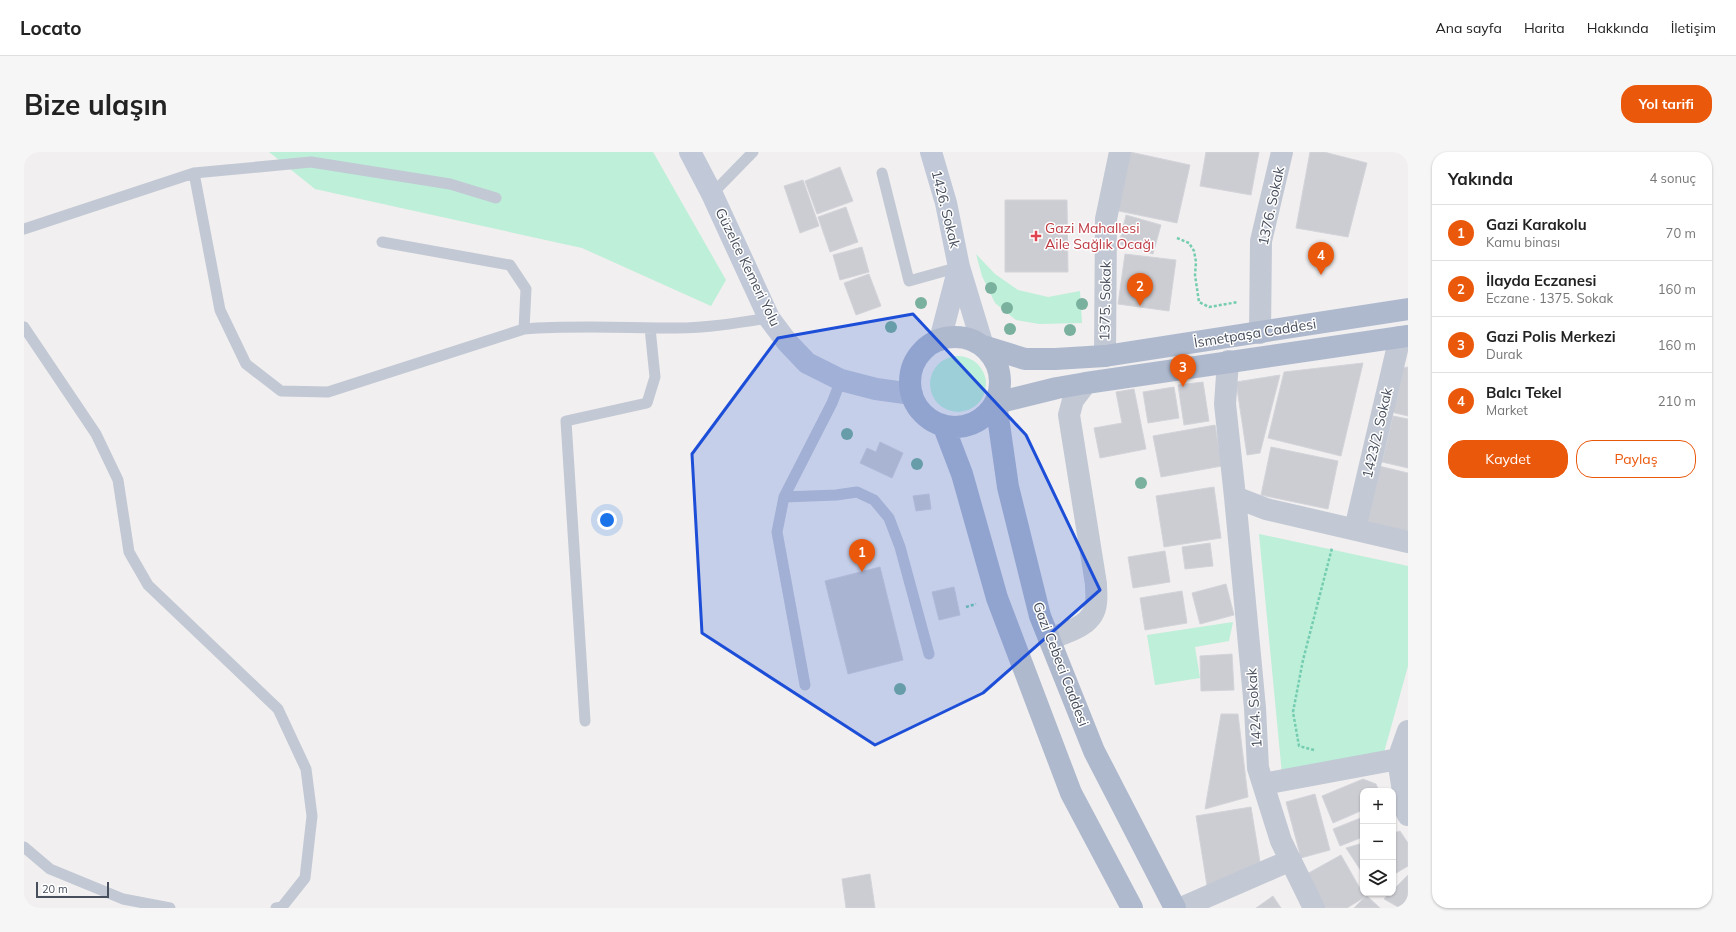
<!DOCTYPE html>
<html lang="tr">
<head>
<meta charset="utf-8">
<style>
	:root { --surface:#fff; --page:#f6f6f6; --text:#222; --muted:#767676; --line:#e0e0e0; --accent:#ea580c }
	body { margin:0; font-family:Mulish,sans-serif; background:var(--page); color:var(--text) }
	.controls { position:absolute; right:12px; bottom:12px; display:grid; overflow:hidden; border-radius:8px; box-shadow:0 1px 3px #0004 }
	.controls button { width:36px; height:36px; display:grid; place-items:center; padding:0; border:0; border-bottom:1px solid var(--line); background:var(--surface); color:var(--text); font:20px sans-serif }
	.scale { position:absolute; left:12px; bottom:10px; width:73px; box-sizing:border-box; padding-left:4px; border:2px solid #474e5c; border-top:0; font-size:11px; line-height:14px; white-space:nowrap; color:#474e5c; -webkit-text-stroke:3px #fff; paint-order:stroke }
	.you { position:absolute; left:583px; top:368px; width:14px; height:14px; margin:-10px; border:3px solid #fff; border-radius:50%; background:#1a73e8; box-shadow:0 0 0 6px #1a73e833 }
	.badge { display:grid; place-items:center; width:26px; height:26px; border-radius:50%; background:var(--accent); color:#fff; font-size:13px; font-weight:700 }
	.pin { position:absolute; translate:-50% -33px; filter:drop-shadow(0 1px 2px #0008) }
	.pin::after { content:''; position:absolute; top:21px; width:14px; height:12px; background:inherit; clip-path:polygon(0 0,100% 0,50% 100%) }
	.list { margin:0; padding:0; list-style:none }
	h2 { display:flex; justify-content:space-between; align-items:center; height:52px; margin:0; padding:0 16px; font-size:17px }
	h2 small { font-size:13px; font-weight:400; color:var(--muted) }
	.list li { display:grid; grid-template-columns:26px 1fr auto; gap:12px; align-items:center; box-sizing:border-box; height:56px; padding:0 16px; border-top:1px solid var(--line) }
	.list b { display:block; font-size:15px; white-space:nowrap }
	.list p { margin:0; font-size:13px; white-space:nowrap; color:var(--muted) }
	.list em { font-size:13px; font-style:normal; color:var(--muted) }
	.actions { display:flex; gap:8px; padding:12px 16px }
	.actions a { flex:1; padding:9px 0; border:1px solid var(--accent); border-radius:16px; text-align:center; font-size:14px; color:var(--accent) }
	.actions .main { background:var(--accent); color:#fff }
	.icon { flex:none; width:22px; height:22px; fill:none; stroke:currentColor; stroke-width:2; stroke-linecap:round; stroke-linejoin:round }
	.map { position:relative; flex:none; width:1384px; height:756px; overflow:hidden; border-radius:16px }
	header { display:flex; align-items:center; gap:24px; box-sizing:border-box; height:56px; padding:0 20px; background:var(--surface); border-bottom:1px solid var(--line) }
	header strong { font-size:19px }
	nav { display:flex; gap:22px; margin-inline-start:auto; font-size:14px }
	.intro { display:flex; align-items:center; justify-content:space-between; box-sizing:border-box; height:96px; padding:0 24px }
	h1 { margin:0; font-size:28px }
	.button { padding:10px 18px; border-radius:16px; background:var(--accent); color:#fff; font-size:14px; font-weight:700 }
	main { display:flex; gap:24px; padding:0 24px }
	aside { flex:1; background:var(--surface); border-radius:16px; box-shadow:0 1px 3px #0004 }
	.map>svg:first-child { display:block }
</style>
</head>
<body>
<header>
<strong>Locato</strong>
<nav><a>Ana sayfa</a><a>Harita</a><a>Hakkında</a><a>İletişim</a></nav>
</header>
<div class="intro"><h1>Bize ulaşın</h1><a class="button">Yol tarifi</a></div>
<main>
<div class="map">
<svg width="1384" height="756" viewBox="0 0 1384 756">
	<rect width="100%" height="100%" fill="#f1efef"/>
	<path fill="#bdefd9" d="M245 0H629L702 128 687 154 558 96 291 37Z
		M952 102 971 122 994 138 1024 145 1056 139 1058 171 1015 172 992 168 971 151 958 124Z
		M906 232a28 28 0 1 1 56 0a28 28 0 1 1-56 0Z
		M1235 382 1384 414V514L1359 604 1258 622Z
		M1209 470 1205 489 1171 495 1176 526 1131 533 1123 483Z"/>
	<path fill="#cccdd3" stroke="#d3d4da" d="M1106 0 1166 13 1153 71 1090 58Z
		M1182 0H1235L1227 43 1176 34Z
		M1286 0H1300L1343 11 1324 85 1272 76Z
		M816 15 829 49 793 62 781 29Z
		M779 28 795 74 776 81 760 34Z
		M981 48H1043L1044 120H981Z
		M822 55 834 90 806 100 794 65Z
		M1102 63 1137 73 1129 102 1095 92Z
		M838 95 845 120 816 128 809 103Z
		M1101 102 1152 108 1145 159 1094 152Z
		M845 122 857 154 832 163 820 131Z
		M1339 211 1317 304 1244 286 1260 220Z
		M1384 215V264L1367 260 1377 216Z
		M1256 223 1236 301 1223 303 1212 230Z
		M1179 230 1185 269 1160 273 1154 233Z
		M1150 235 1155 266 1124 271 1119 240Z
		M1110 237 1122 297 1076 306 1070 276 1098 271 1092 240Z
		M1369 264 1384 267V316L1358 310Z
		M1191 273 1198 314 1137 325 1129 284Z
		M856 290 879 301 868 326 836 311 843 296 852 300Z
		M1247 295 1314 309 1304 357 1237 343Z
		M1355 314 1384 321V382L1341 372Z
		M1190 335 1197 386 1140 395 1132 344Z
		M905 342 907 357 892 359 889 344Z
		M1186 391 1189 414 1161 417 1158 395Z
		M1141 399 1146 430 1109 436 1104 405Z
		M856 415 879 508 824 522 801 429Z
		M1202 432 1210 463 1176 472 1168 441Z
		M930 435 936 463 915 468 908 440Z
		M1158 439 1163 471 1121 478 1116 446Z
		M1208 502 1210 538 1177 539 1176 504Z
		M1197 562H1214L1224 645 1181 657Z
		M1339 627 1352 632 1355 639H1339V658L1309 671 1298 644Z
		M1291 642 1306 698 1277 706 1262 650Z
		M1227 655 1236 710 1184 740 1172 664Z
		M1339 665V685L1316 694 1309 677Z
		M1376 679 1384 691V714L1369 723V681Z
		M1339 691V722L1322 696Z
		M1317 703 1341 745 1323 756H1300L1281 723Z
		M846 722 851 756H822L818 727Z
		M1384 723V756H1376L1360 747 1365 741H1369V738Z
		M1341 742 1356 756H1330L1341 745Z
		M1249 744 1257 756H1232Z"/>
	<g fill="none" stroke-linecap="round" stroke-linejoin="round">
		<path stroke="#75cdb1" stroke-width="2.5" stroke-dasharray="3 2" stroke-linecap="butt" d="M1153 86 1165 91 1170 99 1172 110 1171 123 1175 150 1185 155 1214 150
			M942 455 952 452
			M1290 598 1275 594 1269 560 1279 508 1308 396"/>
		<path stroke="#c2c8d4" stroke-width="11" d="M170 21 196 158 222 212 257 239 304 240 500 177C551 173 601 176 652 176 683 176 714 171 745 166
			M858 21 885 129 935 115
			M688 42 729 0
			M0 77 170 21 287 10 426 32 472 46
			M358 90 486 113 502 137 500 177
			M0 175 72 282 94 328 105 400 124 433 254 557 282 617 288 664 281 726 258 755 252 756
			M760 345 812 343 833 340 850 348 865 366 876 395 905 502
			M781 533 753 380 760 345 808 251 817 228
			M561 569 542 269 623 251 631 225 626 176
			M0 695 26 717 99 747 146 756"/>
		<path stroke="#c2c8d4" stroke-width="22" d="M1236 181 1237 89 1258 0
			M1081 204 1082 67 1096 0
			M1204 209 1201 252 1211 345 1242 357 1384 390
			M1211 345 1231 556 1234 616 1257 689 1290 756
			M1331 377 1376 185
			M1025 487C1043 480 1070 474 1072 451 1073 445 1072 438 1072 432L1045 263 1049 248 1062 231
			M1384 579 1374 607 1382 659 1384 663
			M1239 632 1374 607
			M1157 756 1267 708"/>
		<path stroke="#c1c8d8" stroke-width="22" d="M666 0 688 42 745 166 763 190 783 211 817 228 852 237 888 242
			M907 0 922 51 935 115
			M916 188 935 115 959 194"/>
		<path stroke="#aeb9ce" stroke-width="22" d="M886 230a45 45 0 1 1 90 0a45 45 0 1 1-90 0Z
			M959 194 1001 207H1031L1081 204 1384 157
			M972 251 984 335 1016 464 1070 599 1151 756
			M972 251 1033 236 1062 231 1384 184
			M920 275 938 322 973 446 1047 641 1108 756"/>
	</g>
	<g fill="#79b19e">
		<circle cx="967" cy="136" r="6"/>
		<circle cx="897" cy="151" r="6"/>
		<circle cx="1058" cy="152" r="6"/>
		<circle cx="983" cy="156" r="6"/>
		<circle cx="867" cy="175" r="6"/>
		<circle cx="986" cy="177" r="6"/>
		<circle cx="1046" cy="178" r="6"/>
		<circle cx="823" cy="282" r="6"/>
		<circle cx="893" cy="312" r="6"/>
		<circle cx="1117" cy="331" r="6"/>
		<circle cx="876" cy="537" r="6"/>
	</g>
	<path fill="#1d4ed8" fill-opacity="0.2" stroke="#1d4ed8" stroke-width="3" stroke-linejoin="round" d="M889 162 1002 283 1076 438 959 541 851 593 678 481 668 302 754 186Z"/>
	<path fill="#e0444e" stroke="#fff" stroke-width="1.5" d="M1010 78h4v4h4v4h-4v4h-4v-4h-4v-4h4z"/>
	<g text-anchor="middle" stroke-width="3" stroke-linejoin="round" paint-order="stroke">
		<g font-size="14" fill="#474e5c" stroke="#fff">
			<text transform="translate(1247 54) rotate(-78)" y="5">1376. Sokak</text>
			<text transform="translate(922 57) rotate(76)" y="5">1426. Sokak</text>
			<text transform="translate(724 115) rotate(64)" y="5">Güzelce Kemeri Yolu</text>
			<text transform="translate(1081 149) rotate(-89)" y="5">1375. Sokak</text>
			<text transform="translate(1231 181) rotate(-9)" y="5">İsmetpaşa Caddesi</text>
			<text transform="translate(1353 281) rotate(-77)" y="5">1423/2. Sokak</text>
			<text transform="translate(1037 512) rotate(69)" y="5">Gazi Cebeci Caddesi</text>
			<text transform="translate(1230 556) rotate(-94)" y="5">1424. Sokak</text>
		</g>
		<g font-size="14" fill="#be3a42" stroke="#fff" text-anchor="start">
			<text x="1021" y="81">Gazi Mahallesi<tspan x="1021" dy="16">Aile Sağlık Ocağı</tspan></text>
		</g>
	</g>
</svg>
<div class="controls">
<button>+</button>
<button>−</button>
<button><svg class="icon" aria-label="layers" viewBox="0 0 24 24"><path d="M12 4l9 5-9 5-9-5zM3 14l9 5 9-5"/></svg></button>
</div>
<div class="scale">20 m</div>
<div class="you"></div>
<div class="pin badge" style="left:838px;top:420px">1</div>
<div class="pin badge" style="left:1116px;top:154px">2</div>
<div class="pin badge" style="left:1159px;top:235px">3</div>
<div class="pin badge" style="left:1297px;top:123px">4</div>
</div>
<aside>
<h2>Yakında<small>4 sonuç</small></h2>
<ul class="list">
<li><span class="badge">1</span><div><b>Gazi Karakolu</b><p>Kamu binası</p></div><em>70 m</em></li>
<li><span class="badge">2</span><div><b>İlayda Eczanesi</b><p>Eczane · 1375. Sokak</p></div><em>160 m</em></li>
<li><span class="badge">3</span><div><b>Gazi Polis Merkezi</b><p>Durak</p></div><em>160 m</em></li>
<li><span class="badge">4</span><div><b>Balcı Tekel</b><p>Market</p></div><em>210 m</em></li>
</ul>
<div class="actions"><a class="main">Kaydet</a><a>Paylaş</a></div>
</aside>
</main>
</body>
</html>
